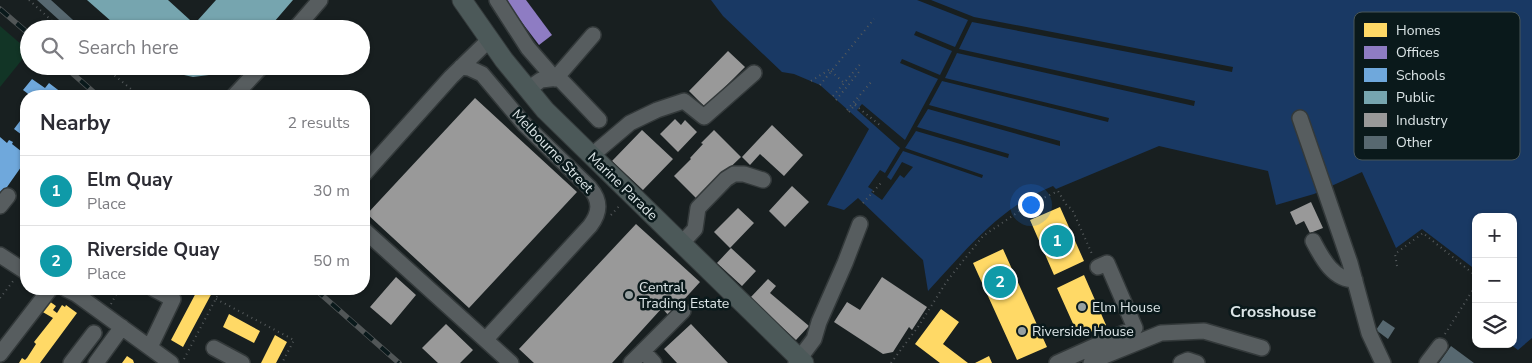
<!DOCTYPE html>
<html lang="en">
<head>
<meta charset="utf-8">
<style>
	:root { --surface:#fff; --page:#f2f2f3; --text:#2b2b33; --muted:#7c7c81; --line:#e1e1e2; --accent:#b45309 }
	body { margin:0; font-family:"Nunito Sans",sans-serif; background:var(--page); color:var(--text) }
	.controls { position:absolute; right:15px; bottom:15px; display:grid; overflow:hidden; border-radius:10px; box-shadow:0 1px 4px #0004 }
	.controls button { width:45px; height:45px; display:grid; place-items:center; padding:0; border:0; border-bottom:1px solid var(--line); background:var(--surface); color:var(--text); font:25px sans-serif }
	.you { position:absolute; left:1030px; top:204px; width:18px; height:18px; margin:-12px; border:4px solid #fff; border-radius:50%; background:#1a73e8; box-shadow:0 0 0 8px #1a73e833 }
	.badge { display:grid; place-items:center; width:32px; height:32px; border-radius:50%; background:var(--accent); color:#fff; font-size:16px; font-weight:700 }
	.pin { position:absolute; translate:-50% -50%; border:2px solid #fff; box-shadow:0 1px 5px #0006 }
	.list { margin:0; padding:0; list-style:none }
	h2 { display:flex; justify-content:space-between; align-items:center; height:65px; margin:0; padding:0 20px; font-size:21px }
	h2 small { font-size:16px; font-weight:400; color:var(--muted) }
	.list li { display:grid; grid-template-columns:32px 1fr auto; gap:15px; align-items:center; box-sizing:border-box; height:70px; padding:0 20px; border-top:1px solid var(--line) }
	.list b { display:block; font-size:19px; white-space:nowrap }
	.list p { margin:0; font-size:16px; white-space:nowrap; color:var(--muted) }
	.list em { font-size:16px; font-style:normal; color:var(--muted) }
	.icon { flex:none; width:28px; height:28px; fill:none; stroke:currentColor; stroke-width:2; stroke-linecap:round; stroke-linejoin:round }
	.map { position:relative; flex:none; width:1532px; height:363px; overflow:hidden }
	.search { position:absolute; background:var(--surface); box-shadow:0 1px 4px #0004; left:20px; top:20px; width:350px; height:55px; display:flex; align-items:center; gap:12px; box-sizing:border-box; padding:0 18px; border-radius:28px; color:var(--muted); font-size:19px }
	.panel { position:absolute; background:var(--surface); box-shadow:0 1px 4px #0004; left:20px; top:90px; width:350px; height:205px; border-radius:20px }
	.map>svg:first-child { display:block }
</style>
</head>
<body>
<div class="map">
<svg width="1532" height="363" viewBox="0 0 1532 363">
	<rect width="100%" height="100%" fill="#181f20"/>
	<path fill="#123526" d="M0 26 29 51 0 87Z"/>
	<path fill="#193964" d="M711 0H1532V338L1518 350 1510 344H1513V217H1476V270L1422 229 1396 248 1362 172 1314 194 1276 205 1268 171 1159 146 1056 189 1053 186C1001 206 965 251 928 291L923 260 858 198 844 210 827 205 869 129 820 85 794 74 782 72 723 16Z"/>
	<path fill="#181f20" d="M917 0H931L974 17 1233 67 1232 72 972 22 959 49 1195 101 1194 106 957 53 945 78 1109 118 1108 122 942 81 929 105 1060 141V146L928 109 917 127 1009 154 1008 158 916 131 905 148 983 175 982 178 903 151 887 177 891 180 902 162 913 167 904 178 900 175 882 200 871 192 873 190 868 187 880 170 885 173 900 148 857 110 862 104 905 140 938 79 900 63 902 59 940 75 952 51 914 35 916 31 955 47 968 20Z"/>
	<path fill="#ffd966" d="M1060 207 1084 261 1054 275 1030 220Z
		M1003 249 1047 347 1017 360 973 263Z
		M1084 275 1106 325 1079 337 1057 288Z
		M198 289H214L183 347 171 340Z
		M49 301 56 306 53 310 57 313 62 305 65 307 66 305 77 313 40 363H19L22 358 25 360 27 358 36 344 34 342 53 318 41 311Z
		M941 309 959 322 943 344 968 363H940L915 344Z
		M229 314 260 331 254 343 223 327Z
		M275 335 287 342 276 363H261Z
		M127 356 133 360 134 363H122Z
		M989 356 992 363H975Z"/>
	<path fill="#8e7cc3" d="M505 0H526L552 35 539 45Z"/>
	<path fill="#6fa8dc" d="M32 79 45 88 49 83 66 96H31L23 90Z
		M26 113V138L14 129Z
		M0 137 7 143 9 140 13 142 12 144 26 155V160L0 197Z"/>
	<path fill="#76a5af" d="M87 0H168L190 20H198L216 0H293L268 29H120Z
		M164 66H231L209 75 193 77 175 73Z"/>
	<path fill="#999" d="M728 51 745 67 705 107 689 91Z
		M475 98 577 192 469 308 367 214Z
		M675 119 681 125 685 120 697 132 678 152 660 134Z
		M772 125 803 155 784 176 760 154 750 165 742 157Z
		M642 130 673 159 643 190 612 161Z
		M714 130 741 157 697 199 674 176 691 159 690 158 703 144 701 143Z
		M792 186 809 202 785 227 769 211Z
		M1311 202 1323 228 1310 233 1304 221 1296 225 1290 212Z
		M738 208 754 223 730 248 714 232Z
		M636 224 700 282 669 316 662 308 612 363H534L519 349Z
		M731 248 756 271 742 286 717 263Z
		M396 277 416 295 391 325 370 307Z
		M882 277 927 307 912 330 909 327 893 352 883 354 834 322 847 302 860 310Z
		M768 279 776 286 770 293 809 326 796 340 750 298Z
		M446 324 473 350 460 363H438L422 348Z
		M691 324 728 363H677L664 349Z"/>
	<path fill="#576870" d="M37 0H51L83 29H69Z
		M1383 320 1395 328 1388 339 1376 330Z
		M1451 346 1474 363H1439Z"/>
	<g fill="none" stroke-linecap="round" stroke-linejoin="round">
		<g stroke="#33393a" stroke-width="18">
			<path id="minor" d="M497 0 528 48 555 79 593 35
				M295 29 320 0
				M461 67 469 68 482 74 524 124 590 188C601 201 600 213 590 226L486 339
				M528 89 541 80 559 78 599 120
				M234 96 262 66
				M1300 118 1350 263 1369 333 1383 363
				M591 156 630 123 657 110 684 101 704 117 754 73
				M364 174 451 77 489 40
				M0 206 8 196
				M364 230 511 363
				M1313 241C1322 258 1333 280 1355 280
				M682 243 695 229 698 208 726 179 734 174H744L763 180
				M0 255 26 272
				M66 289 76 294 171 363
				M150 347 173 299 154 289
				M214 348 242 363
				M643 351 654 363
				M0 354 50 289
				M71 363 94 333
				M96 363 122 327
				M631 363 683 311
				M796 363 814 339 819 322 845 263 860 224
				M1057 363 1135 328 1107 263 1098 267
				M1091 363 1092 361 1161 333 1204 331 1262 348
				M1181 363 1188 360 1197 363
				M1427 363 1440 346"/>
		</g>
		<g stroke="#33393a" stroke-width="21">
			<path id="major" d="M462 0 504 60 545 110 804 363"/>
		</g>
		<path stroke="#555a5c" stroke-width="2" stroke-dasharray="1 4" stroke-linecap="butt" d="M29 0 61 29
			M103 66 131 89 142 96
			M831 71 844 83
			M811 81 832 68
			M820 85 874 19
			M833 96 862 62
			M836 100 859 72
			M855 105 881 126
			M847 110 872 81
			M849 112 859 100
			M863 203 881 183
			M611 215 621 204
			M1397 266 1395 254 1423 233 1476 276
			M0 298 14 280
			M216 299 294 340 282 363
			M111 304 119 289
			M1445 334 1476 285
			M184 359 221 289
			M891 363 918 327 947 281 983 236 1027 206 1058 191 1067 206 1072 209 1092 254"/>
		<use href="#minor" stroke="#575d5f" stroke-width="15"/>
		<use href="#major" stroke="#4c5959" stroke-width="19"/>
		<g stroke="#515657" stroke-width="5.5">
			<path id="rail" d="M0 9 29 34
				M64 66 98 96
				M315 289 399 363"/>
		</g>
		<use href="#rail" stroke="#0a191b" stroke-width="4" stroke-dasharray="11" stroke-linecap="butt"/>
	</g>
	<g fill="#97a0a1" stroke="#0a191b" stroke-width="2">
		<circle cx="629" cy="295" r="5"/>
		<circle cx="1082" cy="307" r="5"/>
		<circle cx="1022" cy="331" r="5"/>
	</g>
	<g text-anchor="middle" stroke-width="5" stroke-linejoin="round" paint-order="stroke">
		<g font-size="14" fill="#dce5e7" stroke="#0a191b">
			<text transform="translate(553 151) rotate(46)" y="5">Melbourne Street</text>
			<text transform="translate(623 186) rotate(44)" y="5">Marine Parade</text>
		</g>
		<g font-size="14" fill="#dce5e7" stroke="#0a191b" text-anchor="start">
			<text x="639" y="292">Central<tspan x="639" dy="16">Trading Estate</tspan></text>
			<text x="1092" y="312">Elm House</text>
			<text x="1032" y="336">Riverside House</text>
		</g>
		<g font-size="16" font-weight="bold" fill="#dce5e7" stroke="#0a191b">
			<text x="1273" y="317">Crosshouse</text>
		</g>
	</g>
	<rect x="1354" y="12" width="166" height="148" rx="8" fill="#0a191b" stroke="#495658" stroke-width="1"/>
	<rect x="1364" y="23" width="23" height="14" fill="#ffd966"/>
	<rect x="1364" y="46" width="23" height="13" fill="#8e7cc3"/>
	<rect x="1364" y="68" width="23" height="14" fill="#6fa8dc"/>
	<rect x="1364" y="91" width="23" height="13" fill="#76a5af"/>
	<rect x="1364" y="113" width="23" height="14" fill="#999"/>
	<rect x="1364" y="136" width="23" height="13" fill="#576870"/>
	<g font-size="14" fill="#dce5e7">
		<text x="1396" y="35">Homes</text>
		<text x="1396" y="57">Offices</text>
		<text x="1396" y="80">Schools</text>
		<text x="1396" y="102">Public</text>
		<text x="1396" y="125">Industry</text>
		<text x="1396" y="147">Other</text>
	</g>
</svg>
<div class="controls">
<button>+</button>
<button>−</button>
<button><svg class="icon" aria-label="layers" viewBox="0 0 24 24"><path d="M12 4l9 5-9 5-9-5zM3 14l9 5 9-5"/></svg></button>
</div>
<div class="you"></div>
<div class="pin badge" style="left:1057px;top:241px;background:#0f9aa8">1</div>
<div class="pin badge" style="left:1000px;top:282px;background:#0f9aa8">2</div>
<div class="search"><svg class="icon" aria-label="search" viewBox="0 0 24 24"><circle cx="10" cy="10" r="6"/><path d="M15 15l6 6"/></svg>Search here</div>
<section class="panel">
<h2>Nearby<small>2 results</small></h2>
<ul class="list">
<li><span class="badge" style="background:#0f9aa8">1</span><div><b>Elm Quay</b><p>Place</p></div><em>30 m</em></li>
<li><span class="badge" style="background:#0f9aa8">2</span><div><b>Riverside Quay</b><p>Place</p></div><em>50 m</em></li>
</ul>
</section>
</div>
</body>
</html>
